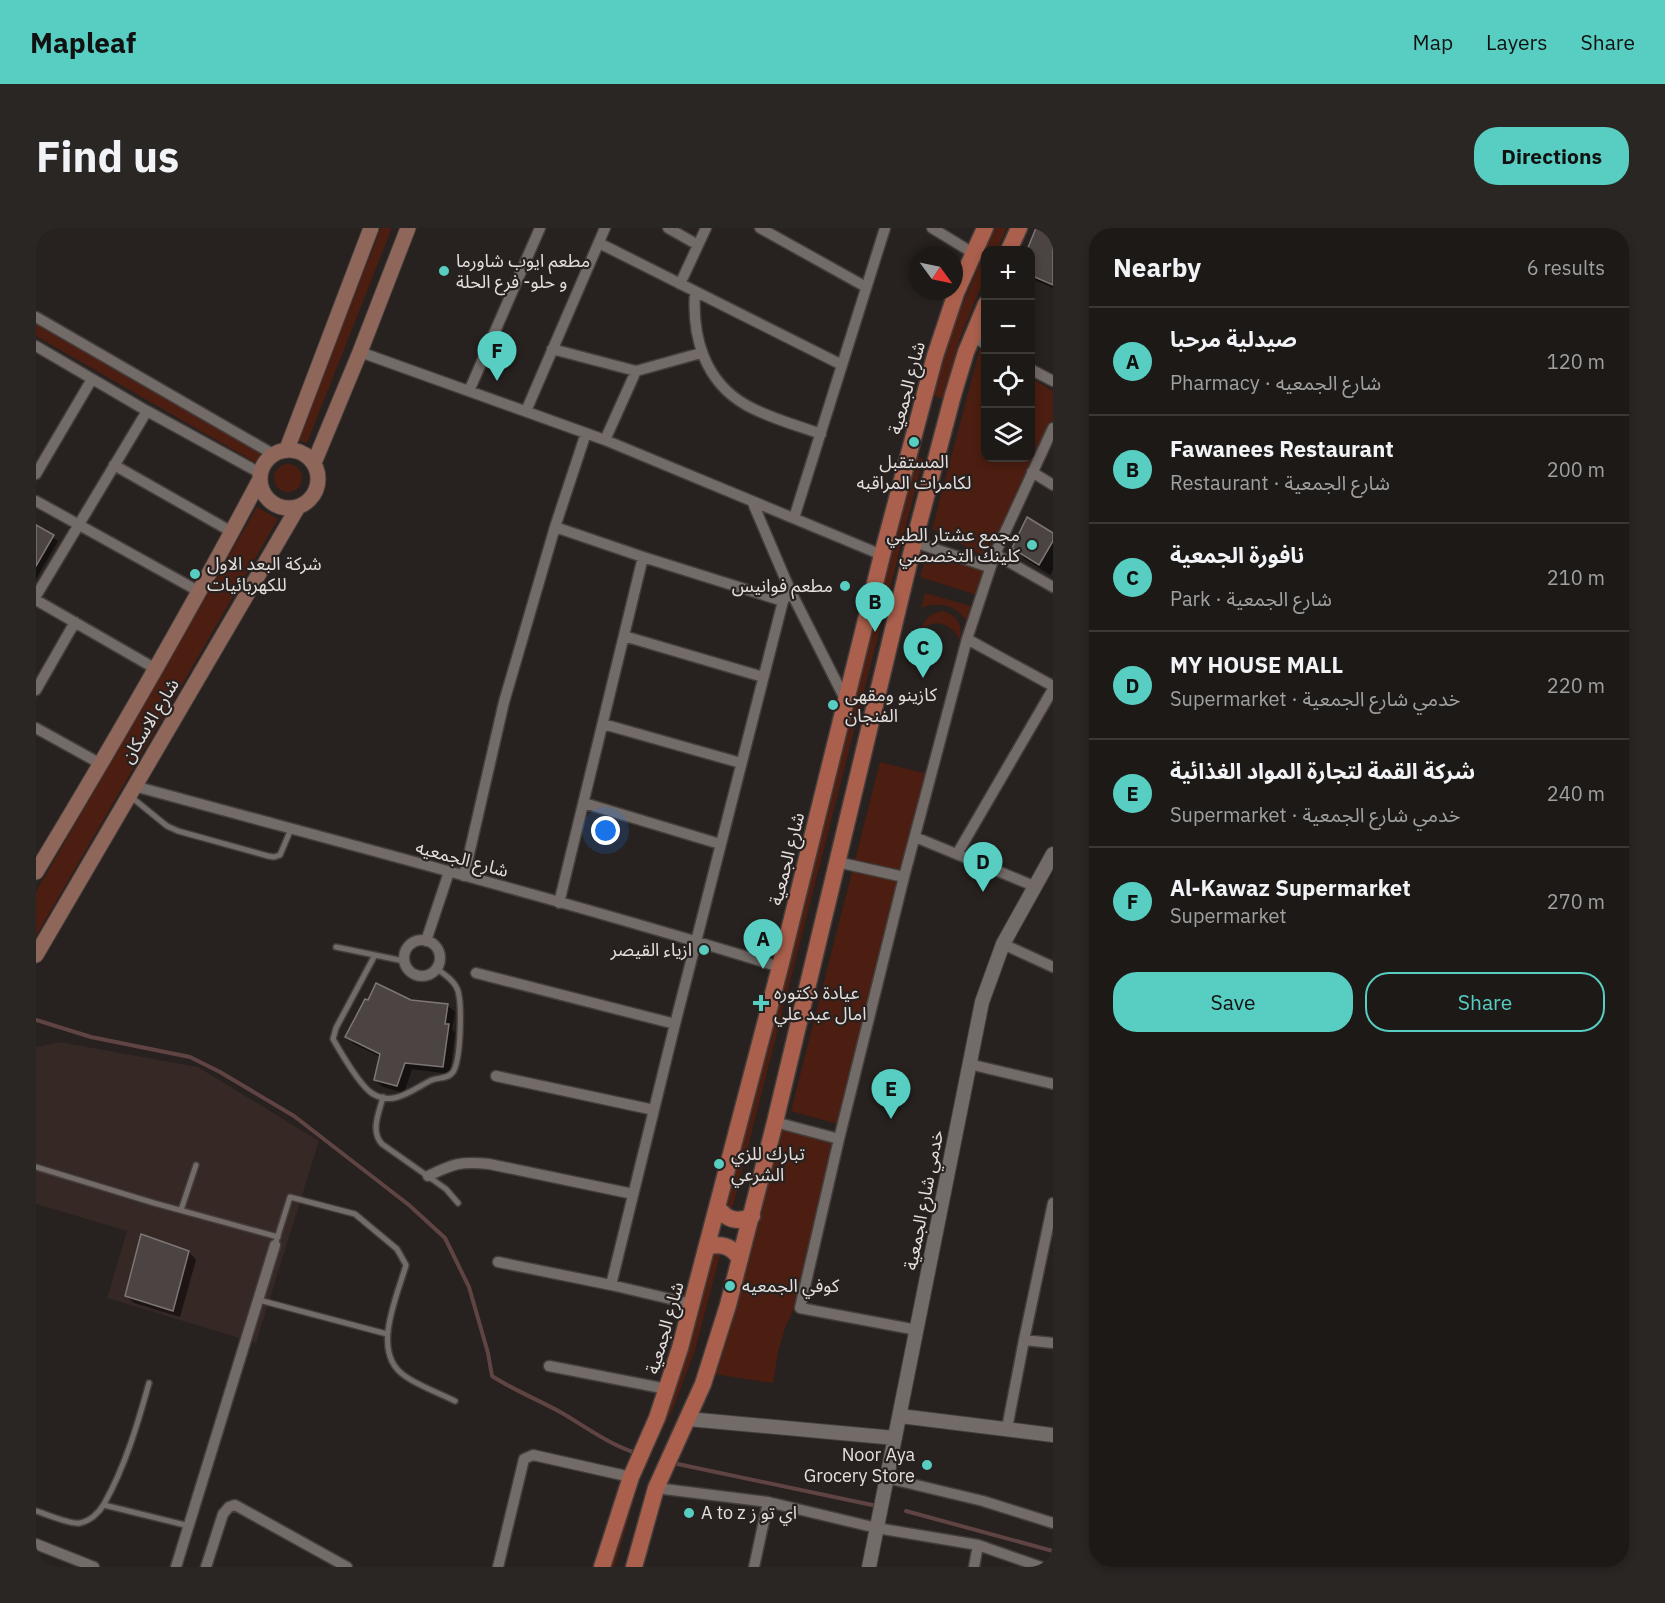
<!DOCTYPE html>
<html lang="en">
<head>
<meta charset="utf-8">
<style>
	:root { --surface:#1d1917; --page:#2a2624; --text:#f1f3f6; --muted:#a0a0a1; --line:#3b3836; --accent:#57cec1 }
	body { margin:0; font-family:"IBM Plex Sans","Noto Sans Arabic",sans-serif; background:var(--page); color:var(--text) }
	.controls { position:absolute; right:18px; top:18px; display:grid; overflow:hidden; border-radius:12px; box-shadow:0 3px 9px #0003 }
	.controls button { width:54px; height:54px; display:grid; place-items:center; padding:0; border:0; border-bottom:2px solid var(--line); background:var(--surface); color:var(--text); font:30px sans-serif }
	.compass { position:absolute; left:873px; top:18px; width:54px; height:54px; border-radius:50%; background:var(--surface); box-shadow:0 3px 9px #0003; rotate:123deg }
	.you { position:absolute; left:570px; top:603px; width:21px; height:21px; margin:-15px; border:4px solid #fff; border-radius:50%; background:#1a73e8; box-shadow:0 0 0 9px #1a73e833 }
	.badge { display:grid; place-items:center; width:39px; height:39px; border-radius:50%; background:var(--accent); color:#111; font-size:20px; font-weight:700 }
	.pin { position:absolute; translate:-50% -50px; filter:drop-shadow(0 2px 3px #0008) }
	.pin::after { content:''; position:absolute; top:32px; width:21px; height:18px; background:inherit; clip-path:polygon(0 0,100% 0,50% 100%) }
	.list { margin:0; padding:0; list-style:none }
	h2 { display:flex; justify-content:space-between; align-items:center; height:78px; margin:0; padding:0 24px; font-size:26px }
	h2 small { font-size:20px; font-weight:400; color:var(--muted) }
	.list li { display:grid; grid-template-columns:39px 1fr auto; gap:18px; align-items:center; box-sizing:border-box; height:108px; padding:0 24px; border-top:2px solid var(--line) }
	.list b { display:block; font-size:22px; white-space:nowrap }
	.list p { margin:0; font-size:20px; white-space:nowrap; color:var(--muted) }
	.list em { font-size:20px; font-style:normal; color:var(--muted) }
	.actions { display:flex; gap:12px; padding:18px 24px }
	.actions a { flex:1; padding:14px 0; border:2px solid var(--accent); border-radius:24px; text-align:center; font-size:21px; color:var(--accent) }
	.actions .main { background:var(--accent); color:#111 }
	.icon { flex:none; width:33px; height:33px; fill:none; stroke:currentColor; stroke-width:2; stroke-linecap:round; stroke-linejoin:round }
	.map { position:relative; flex:none; width:1017px; height:1339px; overflow:hidden; border-radius:24px }
	header { display:flex; align-items:center; gap:36px; box-sizing:border-box; height:84px; padding:0 30px; background:var(--accent); color:#111 }
	header strong { font-size:28px }
	nav { display:flex; gap:33px; margin-inline-start:auto; font-size:21px }
	.intro { display:flex; align-items:center; justify-content:space-between; box-sizing:border-box; height:144px; padding:0 36px }
	h1 { margin:0; font-size:42px }
	.button { padding:15px 27px; border-radius:24px; background:var(--accent); color:#111; font-size:21px; font-weight:700 }
	main { display:flex; gap:36px; padding:0 36px }
	aside { flex:1; background:var(--surface); border-radius:24px; box-shadow:0 3px 9px #0003 }
	.map>svg:first-child { display:block }
</style>
</head>
<body>
<header>
<strong>Mapleaf</strong>
<nav><a>Map</a><a>Layers</a><a>Share</a></nav>
</header>
<div class="intro"><h1>Find us</h1><a class="button">Directions</a></div>
<main>
<div class="map">
<svg width="1017" height="1339" viewBox="0 0 1017 1339">
	<rect width="100%" height="100%" fill="#27211f"/>
	<path fill="#352825" d="M24 814 162 839 283 913 220 1115 71 1070 91 1003 0 976V819Z"/>
	<path fill="#4b1e11" d="M345 0H356L271 215 261 212Z
		M959 0H971L961 22H950L949 49 923 113 910 164 907 170H903L896 166 913 108Z
		M0 96 225 226 220 235 0 108Z
		M944 120 949 123 950 230H994L995 150 1017 163V199L954 331 896 301Z
		M884 229 887 231 697 978 693 981 687 977 878 235 880 231Z
		M238 250a14 14 0 1 1 28 0a14 14 0 1 1-28 0Z
		M221 279 242 291 0 708V664Z
		M892 322 953 341 944 368 884 349Z
		M889 365 935 378 931 393C919 377 904 373 885 380Z
		M907 383C922 387 927 398 924 412 916 396 899 389 885 402 889 390 894 385 907 383Z
		M844 534 896 547 808 898 755 883Z
		M741 898 805 911 761 1074 749 1100 742 1124 737 1155 678 1146Z
		M675 1021H681L684 1027 659 1122 637 1181 608 1235 579 1339H571Z"/>
	<path fill="#0007" d="M1002 0H1017V60L994 50V22H992Z
		M0 299 22 313 0 351Z
		M1017 307V342L1014 347 989 331 978 320Z
		M374 774 411 777 419 784 416 801 419 805 414 846 376 841 368 865 347 859 339 852 345 829 318 816 311 809Z
		M153 1024 160 1032 144 1089 98 1075 91 1068Z"/>
	<g fill="none" stroke-linecap="round" stroke-linejoin="round">
		<path stroke="#5f4443" stroke-width="4" d="M0 792 55 809 154 829 184 844 258 888 373 977 409 1010 433 1059 452 1125 456 1148C479 1163 503 1172 526 1185 550 1199 574 1217 600 1225
			M637 1235 841 1278
			M870 1283 1017 1323"/>
	</g>
	<path fill="#4b4442" stroke="#7e7674" stroke-width="1.5" d="M1000 0H1017V57L994 47V22H991Z
		M991 289 1017 305V313L1003 337 976 320Z
		M0 297 18 307 0 338Z
		M340 755 375 772 412 776 409 796H413L407 839 369 835 361 858 338 852 344 826 309 809 329 771 332 772Z
		M105 1006 153 1023 137 1083 89 1068Z"/>
	<g fill="none" stroke-linecap="round" stroke-linejoin="round">
		<g stroke="#433e3c" stroke-width="8">
			<path id="service" d="M94 568 131 598 142 603 232 628 238 629 244 627 255 601
				M300 719 368 733
				M339 727 300 800 297 811C305 825 325 859 337 866 359 879 378 860 396 852 404 849 412 851 417 844 425 832 426 777 422 763 419 753 408 746 400 740
				M347 869C343 885 334 903 346 916L410 961 422 975
				M0 939 118 975 242 1009
				M145 982 160 937
				M239 1017 254 969 319 986 361 1021 370 1037C361 1069 334 1125 369 1148 383 1158 403 1165 419 1173
				M223 1072 351 1106
				M68 1277 153 1298
				M0 1283C10 1286 35 1297 44 1295 54 1293 63 1285 68 1276 89 1239 102 1195 113 1155"/>
		</g>
		<g stroke="#433e3c" stroke-width="13">
			<path id="minor" d="M632 0 662 17
				M724 0 830 59
				M896 0 937 25
				M563 15 806 137
				M644 56 670 0
				M659 64C656 108 668 153 710 177 733 190 760 197 785 206
				M0 89 237 226
				M936 109 950 116
				M0 118 111 183 224 245
				M516 121 600 143 665 125
				M324 124 569 212 846 327
				M994 141 1017 153
				M433 163 504 0
				M490 183 569 0
				M569 212 600 143
				M78 237 196 304
				M996 244 1017 257
				M0 246 56 151
				M0 273 164 364
				M716 273 754 362 810 473
				M758 290 849 0
				M519 299 607 329 747 373
				M878 314 953 339
				M959 326 1017 359
				M0 368 111 183
				M0 372 120 441
				M588 408 727 449
				M931 411 1017 458
				M0 462 39 394
				M567 496 705 535
				M0 500 65 536
				M98 558C314 617 531 673 744 739
				M548 575 684 616
				M879 609 998 658
				M921 626 1017 461
				M801 634 868 649
				M428 648 468 474 519 299 550 205
				M523 675 607 329
				M368 730a18 18 0 1 1 36 0a18 18 0 1 1-36 0Z
				M390 713 413 644
				M967 716 1017 739
				M440 745 639 796
				M933 836 1017 856
				M460 848 618 882
				M739 894 803 911
				M392 948C417 936 424 933 453 936L597 966
				M462 1034 575 1057 656 1076
				M575 1057 639 796 747 373 754 362
				M881 1102 764 1080 803 911 868 649 931 411 959 326 1017 200
				M988 1112 1017 1115
				M513 1138 631 1161
				M971 1200 988 1112 1017 975
				M851 1250 947 1273 1017 1295
				M620 1260 732 1274 841 1300 942 1317 1005 1339
				M0 1316 58 1339
				M140 1339 239 1017
				M170 1339 187 1286 193 1279 199 1277 311 1339
				M462 1339 488 1231 497 1227 595 1249
				M718 1339 732 1274
				M938 1339 942 1317"/>
		</g>
		<g stroke="#433e3c" stroke-width="16">
			<path id="tertiary" d="M864 1188 1017 1207
				M652 1191 859 1210
				M833 1339 946 774 967 716 1017 626"/>
		</g>
		<g stroke="#433e3c" stroke-width="17">
			<path id="secondary" d="M251 221 335 0
				M224 251a29 29 0 1 1 58 0a29 29 0 1 1-58 0Z
				M278 235 324 124 372 0
				M0 644C78 515 153 385 223 253
				M0 727 262 279"/>
		</g>
		<g stroke="#433e3c" stroke-width="19">
			<path id="primary" d="M973 22 983 0
				M682 980C691 992 702 995 716 988
				M671 1019C685 1015 696 1018 704 1031
				M566 1339 595 1249 621 1190 644 1120 744 739 846 327 899 128 920 65 949 0
				M598 1339 620 1260 667 1156 692 1077 739 894 878 314 917 167 930 124 950 76"/>
		</g>
		<use href="#service" stroke="#726b68" stroke-width="5"/>
		<use href="#minor" stroke="#726b68" stroke-width="10"/>
		<use href="#tertiary" stroke="#726b68" stroke-width="14"/>
		<use href="#secondary" stroke="#8e665a" stroke-width="15"/>
		<use href="#primary" stroke="#aa604c" stroke-width="16"/>
	</g>
	<g fill="#57cec1" stroke="#27211f" stroke-width="2">
		<circle cx="408" cy="43" r="6"/>
		<circle cx="878" cy="214" r="6"/>
		<circle cx="996" cy="317" r="6"/>
		<circle cx="159" cy="346" r="6"/>
		<circle cx="809" cy="358" r="6"/>
		<circle cx="797" cy="477" r="6"/>
		<circle cx="668" cy="722" r="6"/>
		<path d="M722 766h6v6h6v6h-6v6h-6v-6h-6v-6h6z"/>
		<circle cx="683" cy="936" r="6"/>
		<circle cx="694" cy="1058" r="6"/>
		<circle cx="891" cy="1237" r="6"/>
		<circle cx="653" cy="1285" r="6"/>
	</g>
	<g text-anchor="middle" stroke-width="4.5" stroke-linejoin="round" paint-order="stroke">
		<g font-size="18" fill="#e4dfde" stroke="#27211f" text-anchor="start">
			<text x="420" y="39">مطعم ايوب شاورما<tspan x="420" dy="21">و حلو- فرع الحلة</tspan></text>
			<text x="878" y="240" text-anchor="middle">المستقبل<tspan x="878" dy="21">لكامرات المراقبه</tspan></text>
			<text x="984" y="313" text-anchor="end">مجمع عشتار الطبي<tspan x="984" dy="21">كلينك التخصصي</tspan></text>
			<text x="171" y="342">شركة البعد الاول<tspan x="171" dy="21">للكهربائيات</tspan></text>
			<text x="797" y="364" text-anchor="end">مطعم فوانيس</text>
			<text x="809" y="473">كازينو ومقهى<tspan x="809" dy="21">الفنجان</tspan></text>
			<text x="656" y="728" text-anchor="end">ازياء القيصر</text>
			<text x="738" y="771">عيادة دكتوره<tspan x="738" dy="21">امال عبد علي</tspan></text>
			<text x="695" y="932">تبارك للزي<tspan x="695" dy="21">الشرعي</tspan></text>
			<text x="706" y="1064">كوفي الجمعيه</text>
			<text x="879" y="1233" text-anchor="end">Noor Aya<tspan x="879" dy="21">Grocery Store</tspan></text>
			<text x="665" y="1291">A to z اي تو ز</text>
		</g>
		<g font-size="18" fill="#e4dfde" stroke="#27211f">
			<text transform="translate(871 160) rotate(-75)" y="6">شارع الجمعية</text>
			<text transform="translate(114 493) rotate(-59)" y="6">شارع الاسكان</text>
			<text transform="translate(426 631) rotate(15)" y="6">شارع الجمعيه</text>
			<text transform="translate(751 631) rotate(-76)" y="6">شارع الجمعية</text>
			<text transform="translate(888 972) rotate(-79)" y="6">خدمي شارع الجمعية</text>
			<text transform="translate(629 1100) rotate(-74)" y="6">شارع الجمعية</text>
		</g>
	</g>
</svg>
<div class="controls">
<button>+</button>
<button>−</button>
<button><svg class="icon" aria-label="locate" viewBox="0 0 24 24"><circle cx="12" cy="12" r="6"/><path d="M12 2v4M12 18v4M2 12h4M18 12h4"/></svg></button>
<button><svg class="icon" aria-label="layers" viewBox="0 0 24 24"><path d="M12 4l9 5-9 5-9-5zM3 14l9 5 9-5"/></svg></button>
</div>
<svg class="compass" viewBox="-18 -18 36 36"><path d="M0-13l5 13h-10z" fill="#e53935"/><path d="M0 13l5-13h-10z" fill="#a0a0a1"/></svg>
<div class="you"></div>
<div class="pin badge" style="left:727px;top:741px">A</div>
<div class="pin badge" style="left:839px;top:404px">B</div>
<div class="pin badge" style="left:887px;top:450px">C</div>
<div class="pin badge" style="left:947px;top:664px">D</div>
<div class="pin badge" style="left:855px;top:891px">E</div>
<div class="pin badge" style="left:461px;top:153px">F</div>
</div>
<aside>
<h2>Nearby<small>6 results</small></h2>
<ul class="list">
<li><span class="badge">A</span><div><b>صيدلية مرحبا</b><p>Pharmacy · شارع الجمعيه</p></div><em>120 m</em></li>
<li><span class="badge">B</span><div><b>Fawanees Restaurant</b><p>Restaurant · شارع الجمعية</p></div><em>200 m</em></li>
<li><span class="badge">C</span><div><b>نافورة الجمعية</b><p>Park · شارع الجمعية</p></div><em>210 m</em></li>
<li><span class="badge">D</span><div><b>MY HOUSE MALL</b><p>Supermarket · خدمي شارع الجمعية</p></div><em>220 m</em></li>
<li><span class="badge">E</span><div><b>شركة القمة لتجارة المواد الغذائية</b><p>Supermarket · خدمي شارع الجمعية</p></div><em>240 m</em></li>
<li><span class="badge">F</span><div><b>Al-Kawaz Supermarket</b><p>Supermarket</p></div><em>270 m</em></li>
</ul>
<div class="actions"><a class="main">Save</a><a>Share</a></div>
</aside>
</main>
</body>
</html>
